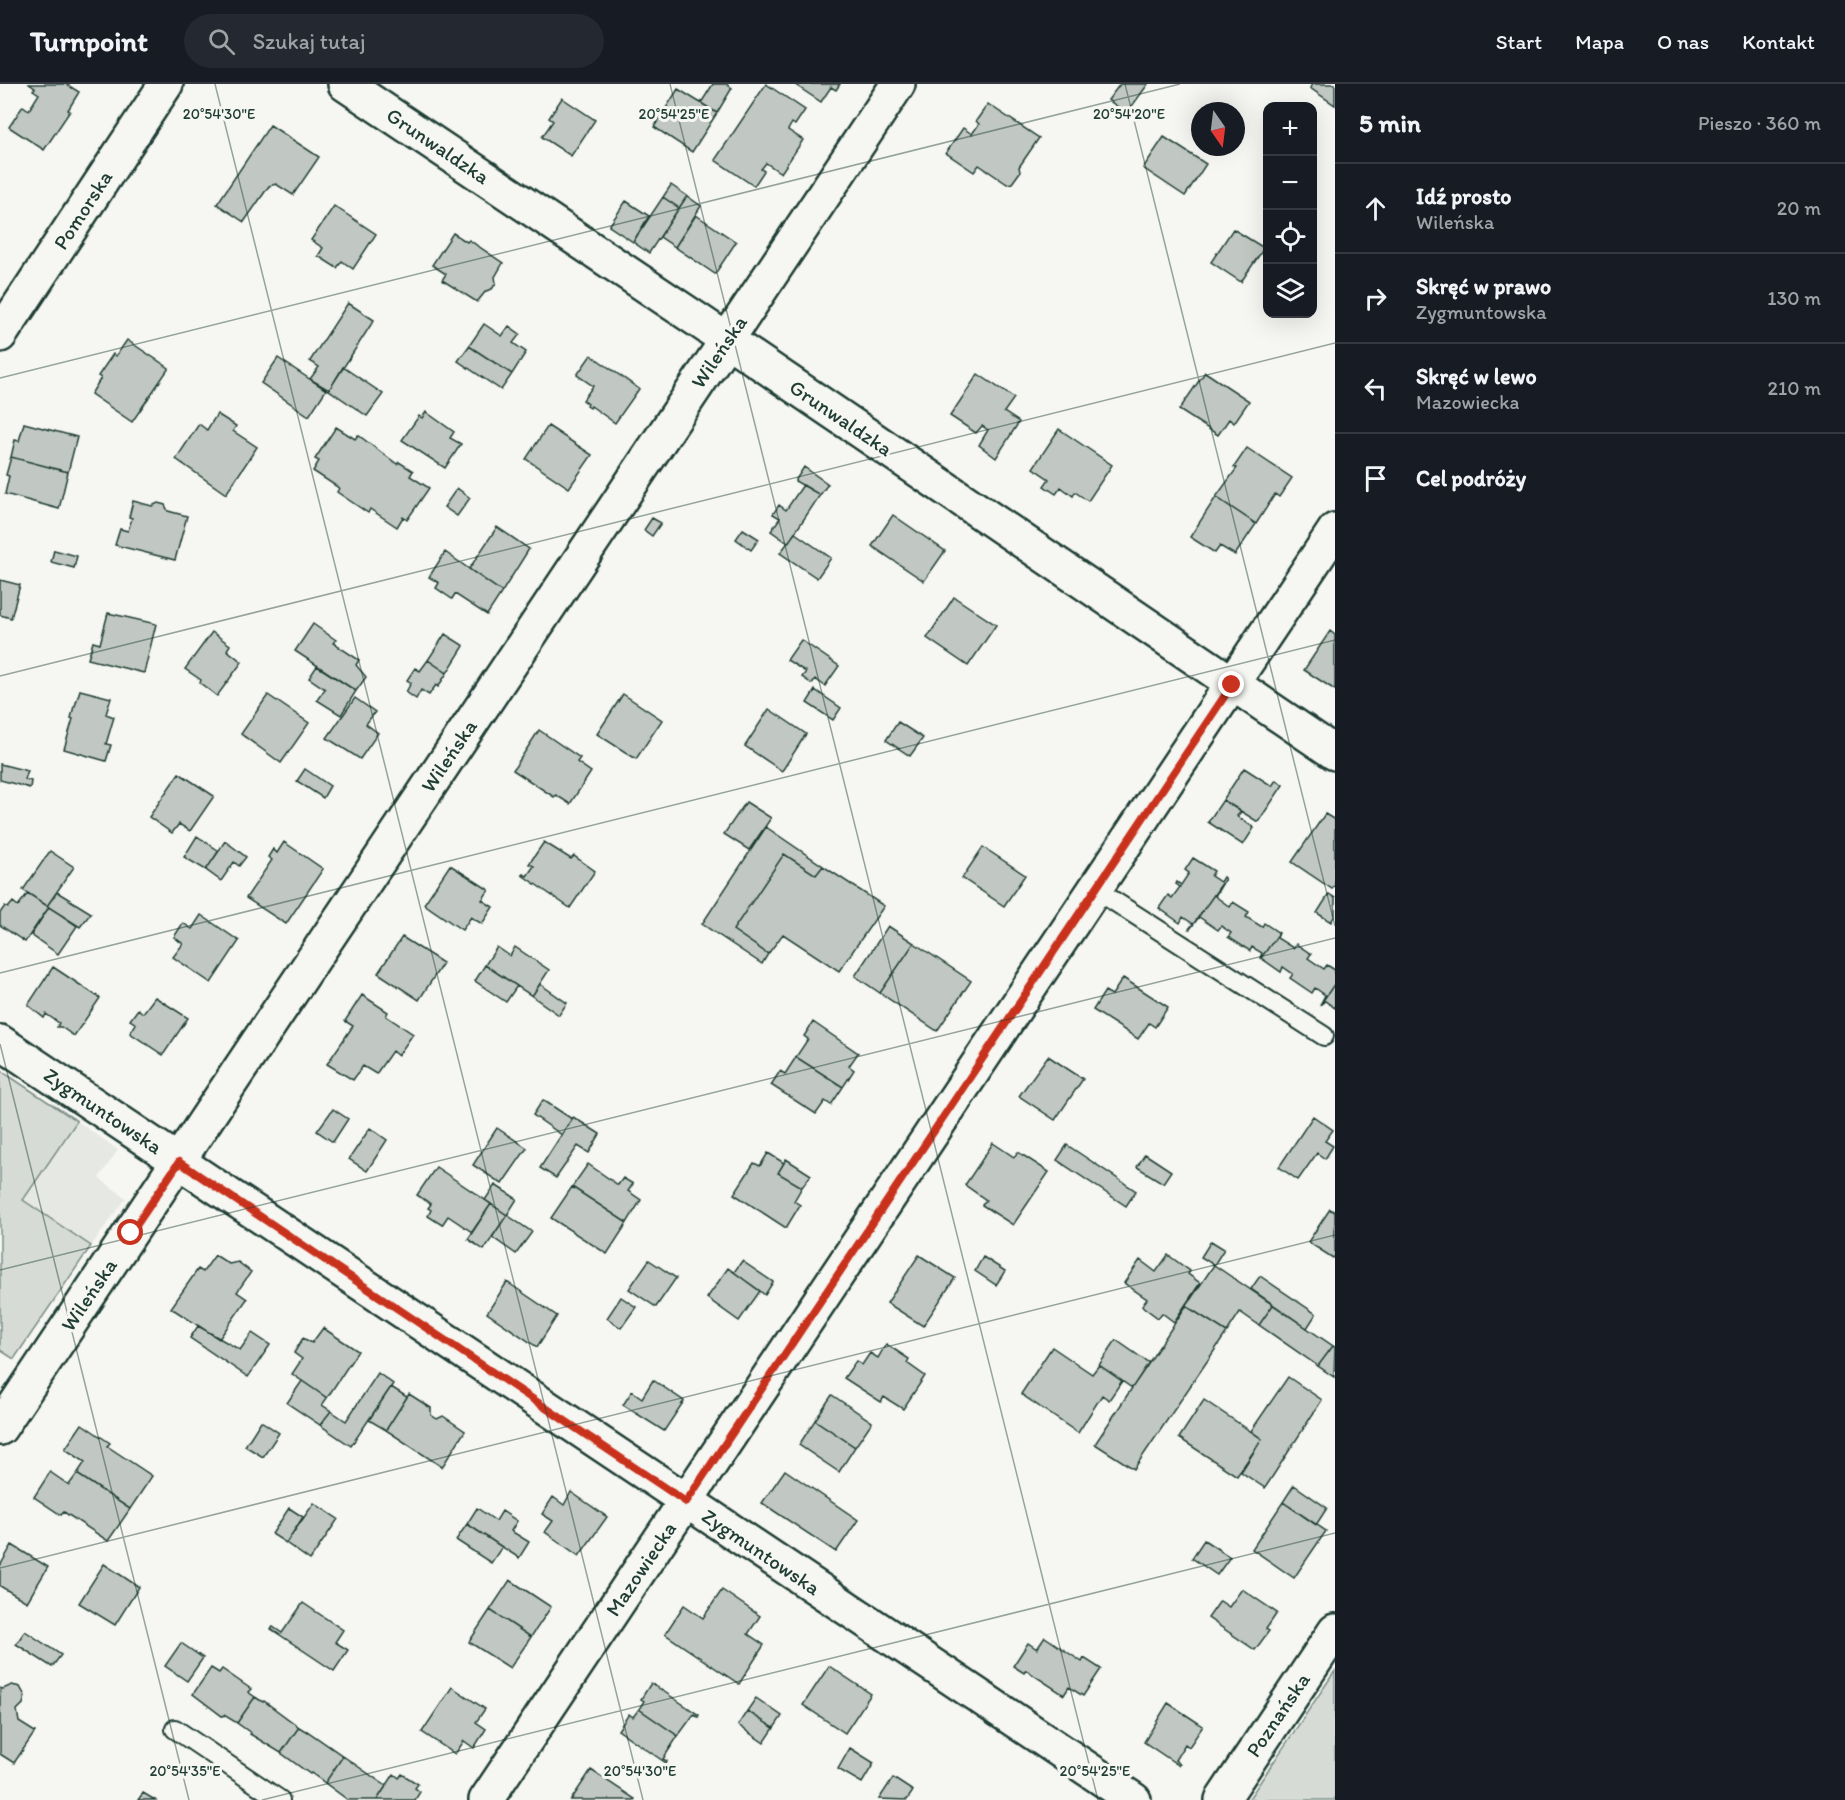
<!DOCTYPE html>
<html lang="pl">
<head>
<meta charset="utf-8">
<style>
	:root { --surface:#171b24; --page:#242831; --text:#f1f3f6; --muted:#9ea1a6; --line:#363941 }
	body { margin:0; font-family:Itim,sans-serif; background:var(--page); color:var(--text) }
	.controls { position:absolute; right:18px; top:18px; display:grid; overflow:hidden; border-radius:12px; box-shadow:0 6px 24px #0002 }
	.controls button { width:54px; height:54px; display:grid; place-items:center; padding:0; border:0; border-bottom:2px solid var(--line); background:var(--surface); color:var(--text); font:30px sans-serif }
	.compass { position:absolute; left:1191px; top:18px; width:54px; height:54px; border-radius:50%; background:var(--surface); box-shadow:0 6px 24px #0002; rotate:166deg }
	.stop { position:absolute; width:18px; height:18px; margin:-14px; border:4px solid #c8321e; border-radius:50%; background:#fff }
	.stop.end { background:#c8321e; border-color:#fff; box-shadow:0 2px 6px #0008 }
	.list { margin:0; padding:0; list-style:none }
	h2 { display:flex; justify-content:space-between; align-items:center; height:78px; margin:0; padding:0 24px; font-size:26px }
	h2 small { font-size:20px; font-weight:400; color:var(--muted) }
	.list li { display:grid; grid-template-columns:39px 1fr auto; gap:18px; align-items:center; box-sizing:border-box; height:90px; padding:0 24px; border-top:2px solid var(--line) }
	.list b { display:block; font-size:22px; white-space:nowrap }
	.list p { margin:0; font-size:20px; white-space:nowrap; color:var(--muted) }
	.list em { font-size:20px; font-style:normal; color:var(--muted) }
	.icon { flex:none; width:33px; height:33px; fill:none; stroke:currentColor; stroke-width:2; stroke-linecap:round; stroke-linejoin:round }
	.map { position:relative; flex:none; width:1335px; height:1716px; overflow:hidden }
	header { display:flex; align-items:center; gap:36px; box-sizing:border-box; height:84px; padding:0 30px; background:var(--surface); border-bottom:2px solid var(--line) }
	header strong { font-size:28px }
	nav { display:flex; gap:33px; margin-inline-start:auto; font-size:21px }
	.search { width:420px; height:54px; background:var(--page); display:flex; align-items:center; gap:15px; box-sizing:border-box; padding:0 21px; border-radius:33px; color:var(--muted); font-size:22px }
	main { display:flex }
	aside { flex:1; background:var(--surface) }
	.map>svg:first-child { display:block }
</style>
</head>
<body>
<header>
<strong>Turnpoint</strong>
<div class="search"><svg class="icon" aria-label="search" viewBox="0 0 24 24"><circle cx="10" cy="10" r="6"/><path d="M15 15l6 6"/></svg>Szukaj tutaj</div>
<nav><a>Start</a><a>Mapa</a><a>O nas</a><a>Kontakt</a></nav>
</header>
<main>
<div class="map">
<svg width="1335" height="1716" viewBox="0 0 1335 1716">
	<rect width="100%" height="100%" fill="#f6f6f2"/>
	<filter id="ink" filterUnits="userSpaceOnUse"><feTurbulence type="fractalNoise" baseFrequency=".0167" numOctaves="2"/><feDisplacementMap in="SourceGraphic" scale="12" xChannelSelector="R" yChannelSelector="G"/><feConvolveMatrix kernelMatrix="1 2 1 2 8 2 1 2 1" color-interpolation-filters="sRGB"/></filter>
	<g filter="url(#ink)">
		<path fill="#e6e8e4" d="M77 1037 118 1066 99 1094 126 1114 91 1162 23 1116Z"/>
		<path fill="#d6dbd6" stroke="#7a8c85" stroke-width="1.5" d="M0 986 77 1037 23 1116 91 1162 14 1275 0 1266Z
			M1335 1587V1716H1248Z"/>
		<path fill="#c1c8c3" stroke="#1f3d34" stroke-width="1.5" d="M29 0H66L79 8 68 26 70 27 44 66 9 43 23 22 29 26 39 10 33 6 35 4Z
			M713 0H726L732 4 717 29 701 19Z
			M766 0 805 26 795 41 792 39 788 46 803 56 781 89 766 79 761 85 764 87 754 102 715 76Z
			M794 0H840L836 6 831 3 821 18Z
			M1120 0H1148L1127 29 1108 16Z
			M1312 0H1335V21L1310 4Z
			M678 5 717 29 692 68 654 43Z
			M562 14 595 36 571 72 542 53 553 37 549 34Z
			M988 20 1039 54 1019 83 1020 88 1012 99 1007 100 979 81 974 88 946 69 963 44 972 50 979 40 976 37Z
			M270 41 319 73 293 111 276 100 269 102 244 138 217 120Z
			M1164 53 1206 80 1185 112 1143 84Z
			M671 101 687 112 679 124 663 113Z
			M687 112 701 122 675 163 660 153Z
			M663 113 679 124 649 169 633 158Z
			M626 117 649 132 633 158 609 142Z
			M334 122 376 150 353 185 342 177 337 184 318 172 323 164 311 156Z
			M696 131 736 158 715 190 675 163Z
			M1233 145 1264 164 1241 198 1211 178Z
			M453 149 467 158 469 156 503 179 495 193 496 199 492 205 486 207 477 218 442 196 446 190 432 181Z
			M348 219 374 236 329 306 310 295 319 283 310 277Z
			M484 240 502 252 509 242 520 250 513 259 526 268 512 290 469 262Z
			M127 256 169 284 132 338 91 310 101 294 98 292 113 270 116 272Z
			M469 262 512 290 501 306 458 277Z
			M591 271 639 305 615 339 591 322 590 324 587 322 588 320 583 316 593 302 577 291Z
			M278 274 326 306 309 332 261 299Z
			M343 283 383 310 367 332 329 306Z
			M1205 288 1249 317 1234 339 1229 335 1218 351 1179 326Z
			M978 290 1014 314 1004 328 1019 338 996 374 979 361 988 346 982 342 976 349 950 332Z
			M426 328 454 348 450 354 461 360 445 384 402 356 419 332 422 334Z
			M217 330 236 342 233 347 257 363 226 410 176 375 199 340 207 346Z
			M24 339 77 353 68 388 11 373 15 356 19 357Z
			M548 342 592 371 569 404 526 375Z
			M336 343 355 355 358 351 397 380 399 378 413 387 410 392 429 404 407 436 403 433 397 443 370 425 368 429 337 408 339 404 313 387 319 377 315 375Z
			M1059 345 1112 381 1088 417 1075 408 1073 412 1061 403 1056 410 1044 402 1049 395 1033 384Z
			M1247 364 1292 394 1279 413 1275 410 1256 440 1216 413 1237 384 1234 383Z
			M11 373 68 388 59 425 5 410 9 392 6 391Z
			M804 383 828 400 820 411 795 397Z
			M803 401 820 411 788 459 771 447 780 434 773 430 779 421 786 426Z
			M457 404 470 414 457 432 444 423Z
			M1216 413 1256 440 1235 471 1220 462 1215 469 1190 453Z
			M133 417 152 422 158 419 165 421 168 427 187 432 175 476 115 461 120 445 128 447 132 434 129 433Z
			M893 431 945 467 924 497 872 462Z
			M652 434 661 439 652 452 644 446Z
			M497 443 529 465 502 508 469 485Z
			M743 445 759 455 751 466 736 455Z
			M795 449 831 474 817 494 780 469Z
			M54 466 77 472 74 484 51 478Z
			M445 468 502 508 487 531 455 510 452 515 436 504 439 499 429 493Z
			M0 496 20 501 11 534 0 531Z
			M954 513 996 541 968 582 927 554Z
			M108 529 156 540 144 589 88 575 93 558 100 560Z
			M313 540 336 556 333 559 359 576 356 581 366 593 356 607 295 567Z
			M1330 547 1335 551V606L1304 586Z
			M212 548 230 561 227 566 242 578 217 612 200 599 201 596 185 585Z
			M445 550 464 562 447 589 428 576Z
			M801 556 839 582 825 602 815 595 812 600 802 593 806 588 787 576Z
			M428 576 447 589 438 603 436 601 429 611 421 606 416 615 406 608 411 599 407 596 415 584 420 587Z
			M317 582 356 607 341 631 317 616 325 605 309 594Z
			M80 606 111 614 106 630 114 633 106 660 111 661 106 677 64 665 73 635 71 634 74 622H75Z
			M815 606 841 624 833 636 807 619Z
			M623 610 662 636 636 675 597 650Z
			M268 611 309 639 281 679 241 650Z
			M355 614 375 628 366 640 378 649 360 675 327 654Z
			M769 625 806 650 782 687 745 662Z
			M898 638 923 654 910 672 886 656Z
			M539 646 580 674 577 678 591 688 570 720 556 711 554 713 513 686Z
			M0 680 28 687 25 695 31 697 30 704 0 696Z
			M1244 684 1272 702 1276 696 1283 701 1258 738 1223 716Z
			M305 685 330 702 323 714 297 697Z
			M179 689 214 712 190 747 179 740 172 749 149 733Z
			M1223 716 1241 728 1237 732 1254 744 1243 761 1208 738Z
			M746 718 771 734 749 766 724 750Z
			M1325 730 1335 736V801L1332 805 1292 778Z
			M766 743 823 782 816 791 784 770 733 846 768 870 762 880 702 840Z
			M197 752 219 767 206 786 184 773Z
			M225 757 246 773 239 782 234 778 221 797 206 786Z
			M284 758 323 785 286 840 246 814 272 776 268 773 273 765 277 769Z
			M544 758 571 775 574 772 595 787 570 824 522 791 523 790 527 792 534 782 529 780Z
			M983 763 1025 791 1004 822 962 794Z
			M50 767 74 783 47 822 23 806Z
			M784 770 816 791 823 782 884 822 839 887 783 850 768 870 733 846Z
			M1193 774 1214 787 1211 792 1220 798 1223 793 1225 795 1190 845H1189L1193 840 1183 833 1180 839 1159 824 1168 811 1172 814 1180 803 1176 800 1177 798 1181 801 1189 789 1185 786Z
			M450 781 489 806 482 816 493 823 482 840 471 833 462 846 424 820Z
			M1225 795 1215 812 1230 823 1233 818 1249 828 1246 833 1262 843 1264 839 1279 849 1261 874H1260L1262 869 1252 863 1250 867 1228 853 1231 849 1221 842 1218 846 1199 833 1190 845Z
			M57 808 91 829 80 843 47 822Z
			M28 809 49 823 25 858 0 841V829L5 822 8 824 13 818 18 822Z
			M1329 810 1335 814V831L1331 838 1317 829Z
			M49 823 77 842 58 870 31 851Z
			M201 831 239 857 211 899 173 873 183 860 174 853 183 839 192 845Z
			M888 842 914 859 880 909 855 892Z
			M1279 849 1277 854 1293 864 1296 860 1311 870 1308 874 1324 885 1327 881 1335 886V899L1320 921 1325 911 1315 904 1312 909 1290 894 1293 890 1283 883 1281 888 1261 874Z
			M402 853 443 879 419 916 378 889Z
			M914 859 971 897 937 947 880 909Z
			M497 863 510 872 515 863 549 886 532 912 485 881Z
			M485 881 517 902 506 918 475 897Z
			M53 883 100 914 74 952 61 943H57L59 939 46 930 44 934 28 921Z
			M1123 894 1168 923 1155 943 1149 939 1138 955 1093 926 1105 907 1112 911Z
			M1335 899V924L1325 917 1320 921Z
			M540 900 567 919 559 931 532 912Z
			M362 911 388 928 386 932 413 950 398 972 392 967 376 990 363 982 353 996 327 980 353 942 345 937Z
			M155 913 188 934 163 971 130 949 136 940 130 936 138 925 143 929Z
			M813 938 858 969 849 982 854 986 843 1003 796 973 808 955 804 952Z
			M1048 972 1083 995 1055 1036 1019 1012Z
			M796 973 843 1003 831 1021 825 1017 816 1030 771 1001 780 987 785 990Z
			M543 1016 572 1035 562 1051 533 1031Z
			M333 1025 348 1035 333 1058 317 1047Z
			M1313 1032 1333 1046 1325 1057 1333 1062 1325 1075 1317 1069 1298 1096 1279 1083Z
			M573 1033 600 1050 589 1069 578 1062 556 1094 540 1084Z
			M370 1044 387 1056 367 1087 349 1075Z
			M497 1044 527 1064 502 1100 473 1081Z
			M993 1059 1014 1073 1018 1068 1049 1088 1013 1141 982 1121 986 1116 965 1101Z
			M1067 1061 1136 1107 1126 1122 1057 1076Z
			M768 1069 784 1079 778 1089 802 1103 794 1117 800 1121 786 1144 734 1110 754 1079 760 1082Z
			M1145 1070 1171 1087 1163 1099 1137 1083Z
			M786 1075 811 1091 802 1103 778 1089Z
			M588 1080 618 1101 623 1094 633 1100 628 1107 641 1116 627 1139 572 1103Z
			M436 1083 491 1120 472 1148 448 1132 442 1141 428 1132 431 1126 428 1124 431 1120 417 1111Z
			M495 1101 517 1115 507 1131 485 1116Z
			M572 1103 627 1139 607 1170 551 1134Z
			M491 1120 507 1131 484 1166 468 1155Z
			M1330 1125 1335 1128V1172L1333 1174 1308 1158Z
			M507 1131 532 1148 516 1170 492 1153Z
			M1211 1157 1224 1165 1214 1181 1201 1173Z
			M215 1171 229 1180 238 1178 251 1188 237 1208 247 1215 219 1255 171 1224 198 1185 203 1188Z
			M919 1171 955 1194 923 1242 887 1219Z
			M1168 1171 1190 1187 1188 1190 1200 1199 1174 1238 1162 1229 1158 1234 1142 1222 1147 1215 1124 1199 1140 1176 1156 1188Z
			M983 1173 1005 1187 996 1201 975 1187Z
			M649 1176 676 1194 656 1223 629 1205Z
			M742 1177 773 1198 765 1211 734 1188Z
			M1214 1181 1273 1221 1259 1241 1240 1228 1227 1248 1186 1222Z
			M728 1184 760 1207 739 1237 707 1214Z
			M1260 1192 1316 1230 1307 1244 1251 1205Z
			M507 1198 557 1232 537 1263 487 1229Z
			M621 1213 636 1223 621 1244 607 1234Z
			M1273 1221 1333 1262 1318 1282 1259 1241Z
			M1186 1222 1227 1248 1134 1385 1095 1360Z
			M198 1242 240 1266 252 1249 270 1261 248 1293 190 1254Z
			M323 1244 358 1267 327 1314 292 1290 302 1275 294 1269 303 1254 312 1259Z
			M1116 1256 1149 1279 1132 1304 1099 1281Z
			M886 1260 909 1275 907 1279 925 1292 903 1325 884 1313 881 1318 844 1294 856 1277 862 1281 870 1269 878 1274Z
			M1333 1262 1335 1263 1334 1293 1318 1282Z
			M1052 1263 1092 1290 1099 1281 1122 1297 1109 1316 1102 1311 1078 1349 1021 1310Z
			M378 1289 393 1300 351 1362 320 1341 331 1327 346 1337Z
			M1288 1293 1322 1316 1265 1404 1241 1388 1262 1355 1251 1347Z
			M653 1296 684 1317 664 1347 623 1321 632 1307 642 1314Z
			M302 1297 327 1314 322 1321 331 1327 320 1341 287 1319Z
			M391 1303 407 1313 386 1346 369 1336Z
			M409 1310 431 1324V1331L437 1335 443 1332 465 1347 442 1383 386 1346Z
			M832 1311 872 1338 855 1363 815 1336Z
			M1204 1316 1262 1355 1237 1392 1179 1354Z
			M815 1336 855 1363 839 1388 799 1361Z
			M261 1337 279 1349 263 1373 245 1362Z
			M82 1340 110 1359 107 1362 152 1392 130 1425 77 1390 85 1378 65 1365Z
			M785 1386 858 1436 836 1468 762 1419Z
			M50 1388 69 1401 77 1390 130 1425 108 1457 64 1428 61 1431 34 1413Z
			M1294 1401 1327 1424 1316 1441 1283 1418Z
			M571 1408 607 1433 579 1472 545 1448 553 1437 542 1430 553 1413 564 1421Z
			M1283 1418 1326 1447 1294 1494 1252 1465Z
			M314 1419 338 1435 310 1476 286 1459Z
			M289 1424 303 1433 286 1459 272 1450Z
			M477 1424 496 1437 502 1427 517 1437 511 1447 529 1458 519 1474 467 1440Z
			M467 1440 502 1463 491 1479 456 1456Z
			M1204 1456 1230 1473 1217 1491 1192 1474Z
			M12 1461 48 1483 27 1518 0 1502V1482Z
			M104 1480 139 1503 115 1541 79 1519Z
			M510 1496 551 1523 531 1553 490 1526Z
			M1242 1505 1277 1529 1266 1545 1269 1547 1255 1566 1208 1534 1220 1517 1229 1523Z
			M722 1506 760 1532 748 1550 764 1561 739 1600 665 1550 684 1521 703 1534Z
			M303 1519 343 1546 335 1558 348 1566 334 1587 271 1545 273 1543 282 1549Z
			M490 1526 531 1553 510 1584 469 1558Z
			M25 1547 61 1571 52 1583 16 1560Z
			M1045 1553 1082 1578 1084 1574 1101 1585 1083 1612 1069 1603 1064 1611 1026 1586 1024 1589 1013 1582 1028 1559 1037 1565Z
			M181 1559 203 1574 187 1597 165 1582Z
			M829 1582 871 1610 845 1649 803 1621Z
			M211 1584 219 1589 222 1585 251 1605 248 1608 255 1613 237 1639 224 1631 222 1632 193 1610Z
			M651 1599 699 1631 698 1633 694 1630 678 1652 639 1625 644 1617 641 1615Z
			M12 1601 20 1603 25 1612 23 1620 17 1626 19 1638 35 1648 14 1679 0 1670V1604L3 1605Z
			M452 1603 485 1625 476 1638 486 1645 474 1664 464 1657 455 1670 422 1648Z
			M255 1613 263 1618 264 1617 299 1643 281 1669 250 1650 251 1649 237 1639Z
			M756 1614 782 1632 774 1644 747 1627Z
			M1168 1619 1203 1642 1189 1663 1185 1660 1175 1676 1180 1680 1178 1681 1144 1658Z
			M639 1625 678 1652 663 1675 667 1677 666 1679 618 1646 629 1630 633 1633Z
			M747 1627 774 1644 764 1659 738 1641Z
			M299 1643 307 1648V1647L343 1672 325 1699 311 1689 310 1690 281 1669Z
			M850 1664 874 1679 862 1699 838 1685Z
			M343 1672 386 1702 377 1716H348L325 1699Z
			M591 1686 635 1715 634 1716H571Z
			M394 1690 399 1694 402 1690 418 1700 415 1704 420 1708 415 1716H377Z
			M893 1694 913 1707 907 1716 879 1715Z
			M143 1709 155 1716H138Z"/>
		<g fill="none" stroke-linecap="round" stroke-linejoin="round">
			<g stroke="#1f3d34" stroke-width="22">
				<path id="service" d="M1095 805 1324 952
					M175 1645 280 1716"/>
			</g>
			<g stroke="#1f3d34" stroke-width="38">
				<path id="minor" d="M345 0 699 237 1335 669
					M0 251 166 0
					M0 958 1134 1716
					M0 1344 898 0
					M486 1716 1335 446
					M1222 1716 1335 1547"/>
			</g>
			<use href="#service" stroke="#f6f6f2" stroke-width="18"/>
			<use href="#minor" stroke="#f6f6f2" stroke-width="33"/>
		</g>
	</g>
	<g fill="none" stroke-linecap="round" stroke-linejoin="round" filter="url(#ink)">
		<path stroke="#c8321e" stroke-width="8" d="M131 1149 179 1078 686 1418 1232 601"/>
	</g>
	<path fill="none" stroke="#1f3d34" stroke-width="1.5" stroke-opacity="0.45" d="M215 0 643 1716M670 0 1098 1716M1125 0 1335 842M0 294 1180 0M0 592 1335 259M0 889 1335 556M0 960 189 1716M0 1186 1335 854M0 1484 1335 1151M262 1716 1335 1449"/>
	<g text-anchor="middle" stroke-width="6" stroke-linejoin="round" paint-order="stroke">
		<g font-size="21" fill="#1f3d34" stroke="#f6f6f2">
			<text transform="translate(438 62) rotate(34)" y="7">Grunwaldzka</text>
			<text transform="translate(83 126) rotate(-57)" y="7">Pomorska</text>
			<text transform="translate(719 268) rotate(-56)" y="7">Wileńska</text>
			<text transform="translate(841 334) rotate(34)" y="7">Grunwaldzka</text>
			<text transform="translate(449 672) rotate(-56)" y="7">Wileńska</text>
			<text transform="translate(103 1027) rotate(34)" y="7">Zygmuntowska</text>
			<text transform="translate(89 1211) rotate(-56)" y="7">Wileńska</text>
			<text transform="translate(761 1468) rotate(34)" y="7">Zygmuntowska</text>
			<text transform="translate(641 1485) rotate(-56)" y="7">Mazowiecka</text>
			<text transform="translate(1278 1631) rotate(-56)" y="7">Poznańska</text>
		</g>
	</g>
	<g font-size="15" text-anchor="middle" fill="#1f3d34" stroke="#f6f6f2" stroke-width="6" stroke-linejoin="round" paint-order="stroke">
		<text x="219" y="35">20°54'30"E</text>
		<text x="674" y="35">20°54'25"E</text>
		<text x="1129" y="35">20°54'20"E</text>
		<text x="185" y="1692">20°54'35"E</text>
		<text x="640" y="1692">20°54'30"E</text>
		<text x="1095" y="1692">20°54'25"E</text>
	</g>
</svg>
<div class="controls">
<button>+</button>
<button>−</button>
<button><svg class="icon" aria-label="locate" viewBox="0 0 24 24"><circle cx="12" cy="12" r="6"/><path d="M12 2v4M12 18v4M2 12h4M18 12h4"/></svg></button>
<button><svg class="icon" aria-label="layers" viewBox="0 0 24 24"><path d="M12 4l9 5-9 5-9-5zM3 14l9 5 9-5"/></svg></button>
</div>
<svg class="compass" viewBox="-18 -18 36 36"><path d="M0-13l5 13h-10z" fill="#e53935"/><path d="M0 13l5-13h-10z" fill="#9ea1a6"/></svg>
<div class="stop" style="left:131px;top:1149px"></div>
<div class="stop end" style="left:1232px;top:601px"></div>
</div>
<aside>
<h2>5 min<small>Pieszo · 360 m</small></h2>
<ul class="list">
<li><svg class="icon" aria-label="ahead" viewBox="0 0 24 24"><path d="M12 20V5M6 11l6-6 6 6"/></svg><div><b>Idź prosto</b><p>Wileńska</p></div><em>20 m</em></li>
<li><svg class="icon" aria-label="right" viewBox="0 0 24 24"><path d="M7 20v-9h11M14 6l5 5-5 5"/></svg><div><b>Skręć w prawo</b><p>Zygmuntowska</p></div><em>130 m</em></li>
<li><svg class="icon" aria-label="left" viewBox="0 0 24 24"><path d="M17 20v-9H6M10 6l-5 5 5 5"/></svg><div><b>Skręć w lewo</b><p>Mazowiecka</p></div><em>210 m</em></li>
<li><svg class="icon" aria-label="arrive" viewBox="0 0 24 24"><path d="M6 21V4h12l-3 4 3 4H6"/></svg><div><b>Cel podróży</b></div></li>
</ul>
</aside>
</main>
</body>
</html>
